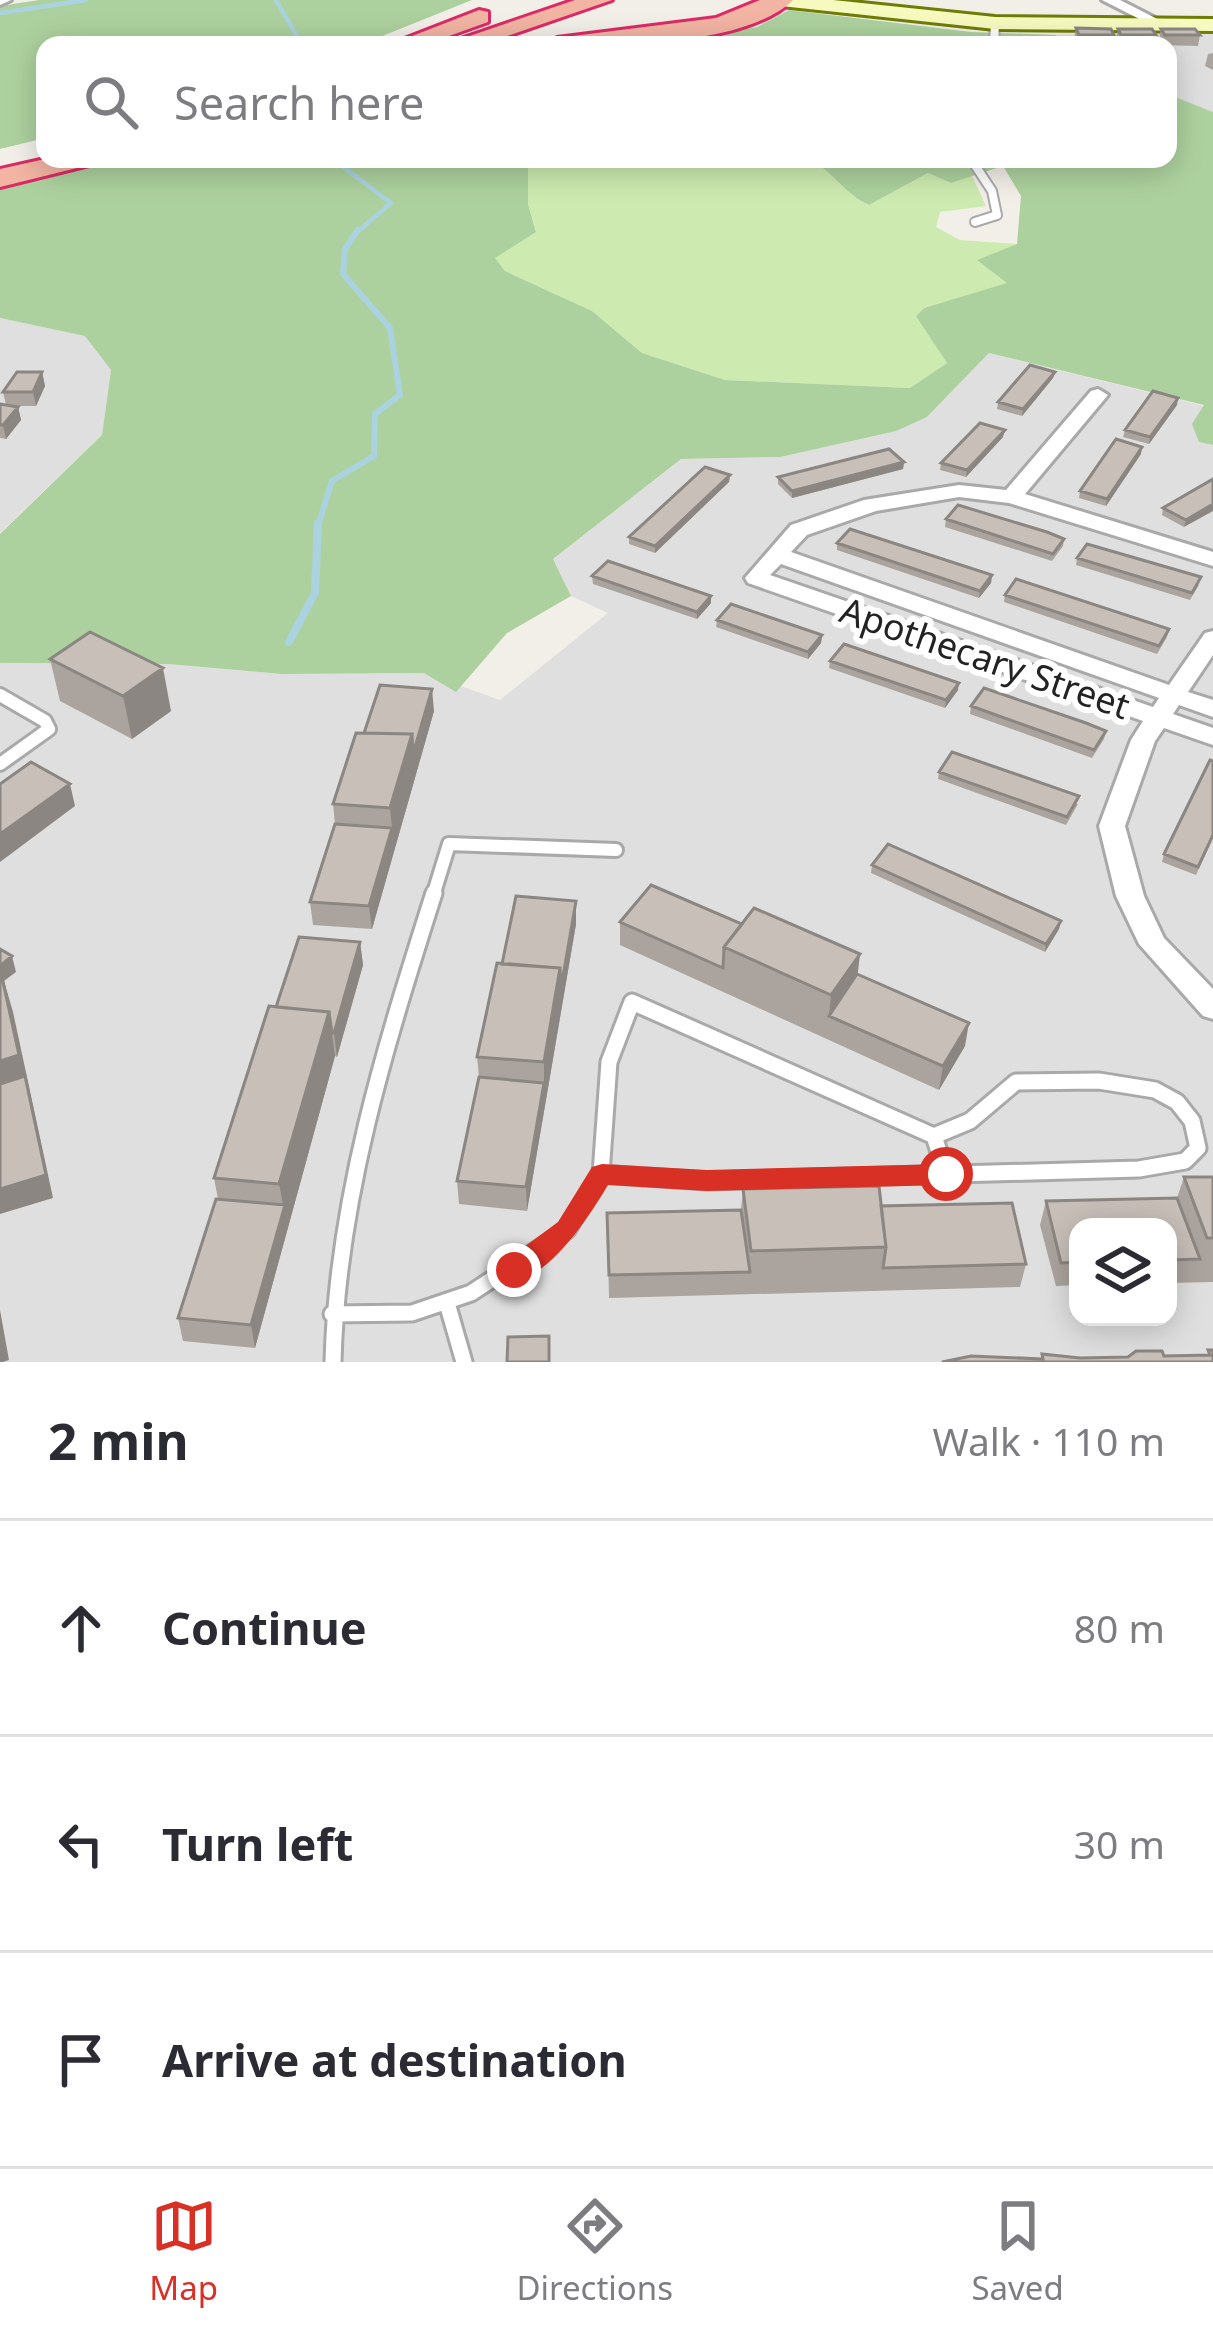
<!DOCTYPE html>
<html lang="en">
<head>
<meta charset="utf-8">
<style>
	:root { --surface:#fff; --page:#f7f7f7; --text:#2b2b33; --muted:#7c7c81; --line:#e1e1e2; --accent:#d93025 }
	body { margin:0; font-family:"Noto Sans",sans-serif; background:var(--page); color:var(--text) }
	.controls { position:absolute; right:36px; bottom:36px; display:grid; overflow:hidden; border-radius:24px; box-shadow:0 6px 30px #0003 }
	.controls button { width:108px; height:108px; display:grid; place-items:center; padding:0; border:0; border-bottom:3px solid var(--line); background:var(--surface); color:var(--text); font:60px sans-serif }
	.stop { position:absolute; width:36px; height:36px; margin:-27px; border:9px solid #d93025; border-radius:50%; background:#fff }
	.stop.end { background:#d93025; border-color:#fff; box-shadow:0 3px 12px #0008 }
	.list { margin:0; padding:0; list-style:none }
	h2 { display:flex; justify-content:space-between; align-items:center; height:156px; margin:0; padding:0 48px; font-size:51px }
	h2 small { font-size:39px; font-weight:400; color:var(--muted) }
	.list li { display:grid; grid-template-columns:78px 1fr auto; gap:36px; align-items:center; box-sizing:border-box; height:216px; padding:0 48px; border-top:3px solid var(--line) }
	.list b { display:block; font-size:45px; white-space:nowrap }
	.list em { font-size:39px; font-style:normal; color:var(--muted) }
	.icon { flex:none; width:66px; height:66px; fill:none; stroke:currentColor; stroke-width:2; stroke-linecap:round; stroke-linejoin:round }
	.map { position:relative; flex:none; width:1213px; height:1362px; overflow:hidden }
	.search { position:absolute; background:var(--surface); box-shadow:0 6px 30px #0003; left:36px; right:36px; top:36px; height:132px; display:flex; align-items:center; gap:30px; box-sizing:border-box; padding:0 42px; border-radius:24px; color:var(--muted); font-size:45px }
	.sheet { height:804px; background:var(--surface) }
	nav { display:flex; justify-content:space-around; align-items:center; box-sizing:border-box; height:168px; border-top:3px solid var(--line); background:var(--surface); font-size:33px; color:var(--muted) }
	nav a { display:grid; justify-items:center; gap:6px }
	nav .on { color:var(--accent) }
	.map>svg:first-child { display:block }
</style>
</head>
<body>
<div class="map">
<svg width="1213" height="1362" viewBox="0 0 1213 1362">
	<rect width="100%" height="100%" fill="#f2efe9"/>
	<path fill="#e0dfdf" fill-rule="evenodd" d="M1213 31V112L1168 94V45H1064L1056 35Z
		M0 318 86 336 111 370 102 435 0 533Z
		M989 353 1205 406 1199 442 1213 445V1362H0V663L168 664 281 674 424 673 500 700 608 613 571 596 553 559 681 459 780 457 927 417ZM1078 1227H1168V1317H1078Z"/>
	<path fill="#cdebb0" d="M528 159H809C833 171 844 194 869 205L928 173 951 183 972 176 986 206 940 212 936 227 960 240 1017 244 1009 283 924 308 917 315 947 363 910 388 725 380 642 353 592 311 505 271 494 257 536 231 528 204Z"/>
	<path fill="#add19e" d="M39 0H472L360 45H45V138L0 149V6Z
		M789 10 971 32 1056 35 1064 45H632L757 27Z
		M1168 94 1213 112V445L1199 442 1192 424 1204 405 989 353 927 417 896 431 780 457 681 459 553 559 571 596 507 633 456 692 424 673 281 674 168 664 0 663V534L102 435 111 370 85 336 0 318V189L123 159H528V204L536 232 495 258 505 271 592 311 642 353 725 380 910 388 947 363 916 316 924 308 1007 283 977 260 1017 244 1021 196 1003 166 951 183 928 173 869 205C844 194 833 171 809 159H1168Z"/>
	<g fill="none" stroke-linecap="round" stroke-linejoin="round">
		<path stroke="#aad3df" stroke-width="4.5" d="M276 0 302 45
			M0 13 86 0
			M333 159 391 203 356 233"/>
		<path stroke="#aad3df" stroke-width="6" d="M318 526 332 481 374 456 375 414 400 395 390 328 343 274 345 249 358 230"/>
		<path stroke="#aad3df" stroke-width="8" d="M289 642 315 593 318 523"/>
		<g stroke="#a9a9a9" stroke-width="12">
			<path id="service-far2" d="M994 45 995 23
				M971 159 992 191 997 215 975 222"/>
		</g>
		<g stroke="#a9a9a9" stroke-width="18">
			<path id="service-far1" d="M0 695 45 721 49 729 0 764
				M433 896 449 844 616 850"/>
		</g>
		<g stroke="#a9a9a9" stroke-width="21">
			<path id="service" d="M632 1002 934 1136 970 1121 1016 1082 1099 1081 1155 1090 1177 1102 1192 1121 1198 1148 1185 1161 1139 1169 707 1181 601 1174 609 1062Z
				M934 1136 946 1174
				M447 1303 464 1362
				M332 1314 412 1313 471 1293 567 1230 601 1174
				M333 1362C337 1200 385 1047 434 893"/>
		</g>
		<g stroke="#a9a9a9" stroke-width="6">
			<path id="minor" d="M0 0H11L0 5Z
				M1102 0H1120L1171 26 1159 29Z
				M1098 389 1108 395 1025 494 1213 552V566L1009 503 959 497 876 511 807 535 791 552 1169 685 1205 633 1213 631V655L1188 692 1213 700V717L1179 705 1173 714 1213 728V745L1164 728 1155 741 1125 826 1144 896 1164 938 1213 989V1019L1203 1016 1139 944 1116 896 1099 826 1131 740 1143 721 748 583 745 578 791 525 864 500 959 485 1006 490 1091 391ZM781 564 1159 698 1153 707 770 575Z"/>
		</g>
		<g stroke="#707d05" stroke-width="6">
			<path id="secondary" d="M772 0H833L995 17 1213 19V31L995 29 781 6Z"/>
		</g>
		<g stroke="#dc2a67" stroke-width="6">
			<path id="trunk" d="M575 0H612L481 45H443Z
				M760 0H793C743 48 611 45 545 45L557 38 716 18Z
				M479 10 488 12V22L424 45H389Z
				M45 159H93L89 165 0 187V169Z"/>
		</g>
		<use href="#service-far2" stroke="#fff" stroke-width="8"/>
		<use href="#service-far1" stroke="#fff" stroke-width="12"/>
		<use href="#service" stroke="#fff" stroke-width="15"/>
		<use href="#minor" fill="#fff" fill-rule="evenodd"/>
		<use href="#secondary" fill="#f7fabf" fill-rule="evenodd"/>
		<use href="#trunk" fill="#f2b4a3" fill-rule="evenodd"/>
	</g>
	<path fill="#aba49e" d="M1076 28 1114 35 1112 45H1076L1074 40Z
		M1118 29 1156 35 1154 45H1119L1116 40Z
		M1161 29 1200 35 1198 46 1162 45 1159 40Z
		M1213 53V70L1205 66 1208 54Z
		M42 372 45 386 36 406H13L18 407 21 420 6 439 0 438V404L6 405 3 392Z
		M1055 372 1053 378 1022 416 997 409 998 402Z
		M1177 405 1149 444 1123 437 1125 430Z
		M1003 437 966 477 940 470 941 463Z
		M1141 454 1106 506 1079 498 1080 491Z
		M904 462 903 469 792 498 778 484V477Z
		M730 475 729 482 655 553 629 544V537Z
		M1213 479 1184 527 1162 515 1163 508Z
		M946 519 1064 539 1063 546 1052 561 945 527Z
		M837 543 992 575 991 583 979 598 837 550Z
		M1077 558 1199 585 1190 600 1076 565Z
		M592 576 711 596V603L697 619 593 584Z
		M1005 595 1169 629 1167 637 1157 654 1004 602Z
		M717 620 822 635 821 643 808 659 716 627Z
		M50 659 171 711 132 739 60 701Z
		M830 661 958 690 945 708 829 668Z
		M971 706 1106 731 1104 739 1092 758 970 714Z
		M434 711 372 929 313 925 310 902 335 824 333 804 364 733Z
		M939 772 1078 804 1066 825 938 779Z
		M1213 838 1196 875 1162 862 1164 854Z
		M872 865 1061 921 1059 929 1045 952 871 873Z
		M576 901V924L527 1211 459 1204 457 1181 479 1077 477 1057Z
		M620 922 742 924 857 974 965 1046 939 1090 620 945Z
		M360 942 363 965 337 1057 335 1056 255 1348 183 1341 178 1318 218 1199 214 1178Z
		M1184 1177H1213V1282L1168 1283V1227H1078V1285L1056 1286 1040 1225 1046 1201 1177 1198Z
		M743 1189 881 1206 1026 1264 1020 1287 609 1298 607 1213 741 1210Z"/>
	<path fill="#8b8681" d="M42 372 45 386 36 406 33 392Z
		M1055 372 1053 378 1022 416 1023 409Z
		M1178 398 1177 405 1149 444 1150 437Z
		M18 407 21 420 6 439 3 425Z
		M1005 430 1003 437 966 477 967 470Z
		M1142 447 1141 454 1106 506 1107 499Z
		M904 462 903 469 792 498V491Z
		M730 475 729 482 655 553V546Z
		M1213 504V511L1184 527 1186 520Z
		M992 575 991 583 979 598 980 591Z
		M711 596V603L697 619V612Z
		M822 635 821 643 808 659V652Z
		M163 668 171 711 132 739 123 696Z
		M959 683 958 690 945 708 946 700Z
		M432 689 434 711 372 929 369 906 392 828 390 808 412 734Z
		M70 784 75 806 0 862V834Z
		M576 901V924L527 1211 526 1187 544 1083V1062L560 968Z
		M1061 921 1059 929 1045 952 1046 944Z
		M360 942 363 965 337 1057 334 1033Z
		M860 954 855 998 829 1016 831 995Z
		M12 956 16 972 4 981 13 1012 53 1198 0 1214V966Z
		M329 1012 335 1056 255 1348 251 1325 284 1209 279 1184Z
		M969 1023 965 1046 939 1090 943 1066Z
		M0 1310 9 1360 3 1362H0Z"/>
	<path fill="#c7bfb8" stroke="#8b8681" stroke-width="3" d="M1076 28 1111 29 1114 35H1079Z
		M1118 29H1152L1156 35H1121Z
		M1161 29H1195L1200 35H1165Z
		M1030 365 1055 372 1023 409 998 402Z
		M17 372H42L33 392H3Z
		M1153 391 1178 398 1150 437 1125 430Z
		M0 404 18 407 3 425H0Z
		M980 423 1005 430 967 470 941 463Z
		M1116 439 1142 447 1107 499 1080 491Z
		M889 449 904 462 792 491 778 477Z
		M705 467 730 475 655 546 629 537Z
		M1213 479V504L1186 520 1163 508Z
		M958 505 1047 532 1064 539 1053 554 946 519Z
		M850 529 992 575 980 591 837 543Z
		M1087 544 1201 577 1192 593 1077 558Z
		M608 561 711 596 697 612 592 576Z
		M1016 579 1169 629 1159 646 1005 595Z
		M731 604 822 635 808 652 717 620Z
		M90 632 163 668 123 696 50 659Z
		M844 644 959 683 946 700 830 661Z
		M380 685 432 689 413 754 412 734 364 733Z
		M984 688 1086 723 1106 731 1094 750 971 706Z
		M356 733 412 734 390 808 333 804Z
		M952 752 1079 796 1067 817 939 772Z
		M1210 760 1213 761V835L1198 867 1164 854Z
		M31 762 70 784 0 834V784Z
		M335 824 392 828 369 906 310 902Z
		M888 844 1061 921 1046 944 872 865Z
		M651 885 742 924 724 947 723 968 620 922Z
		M516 896 576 901 561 988 560 968 502 964Z
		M754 908 860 954 831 995 724 947Z
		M299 937 360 942 334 1033H332L329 1012 276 1007Z
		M0 949 12 956 0 966Z
		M497 963 560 968 544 1062 477 1057Z
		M0 968 19 1055 0 1061Z
		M857 974 969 1023 943 1066 829 1016Z
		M269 1006 329 1012 279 1184 214 1178Z
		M25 1076 46 1175 0 1189V1084Z
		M479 1077 544 1083 526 1187 457 1181Z
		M1184 1177H1213V1238H1207Z
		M879 1186 886 1247 751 1251 743 1189Z
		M1177 1198 1200 1259 1168 1260V1227H1078V1262L1061 1263 1046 1201Z
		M216 1199 285 1205 251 1325 178 1318Z
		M1012 1203 1026 1264 883 1268 886 1247 881 1206Z
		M741 1210 750 1272 609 1275 607 1213Z
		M549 1336V1362H507L508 1337Z
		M1208 1350H1213V1362H942L971 1356 1043 1359 1042 1354 1080 1358 1128 1357 1136 1351H1162L1164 1356 1210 1355Z"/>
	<path fill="#d93025" d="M602 1164 707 1170 946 1164 959 1174 946 1185 707 1191 608 1185C592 1212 542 1292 504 1278V1262L558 1222 592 1167Z"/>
	<g text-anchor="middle" stroke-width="12" stroke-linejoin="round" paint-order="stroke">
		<g font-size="36" fill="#222" stroke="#fff">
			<text transform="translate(985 658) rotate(19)" y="13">Apothecary Street</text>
		</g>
	</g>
</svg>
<div class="controls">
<button><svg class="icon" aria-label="layers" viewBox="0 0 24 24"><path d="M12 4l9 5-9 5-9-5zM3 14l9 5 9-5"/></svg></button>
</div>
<div class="stop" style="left:946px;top:1174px"></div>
<div class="stop end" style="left:514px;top:1270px"></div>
<div class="search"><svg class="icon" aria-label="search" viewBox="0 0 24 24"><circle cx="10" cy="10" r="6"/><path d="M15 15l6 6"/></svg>Search here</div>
</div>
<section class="sheet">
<h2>2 min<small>Walk · 110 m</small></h2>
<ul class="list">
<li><svg class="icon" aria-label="ahead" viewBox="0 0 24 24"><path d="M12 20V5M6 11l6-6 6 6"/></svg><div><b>Continue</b></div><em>80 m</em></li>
<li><svg class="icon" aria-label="left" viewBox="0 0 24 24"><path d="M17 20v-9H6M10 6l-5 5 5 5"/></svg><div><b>Turn left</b></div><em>30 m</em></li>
<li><svg class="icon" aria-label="arrive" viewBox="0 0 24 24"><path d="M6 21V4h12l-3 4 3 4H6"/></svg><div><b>Arrive at destination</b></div></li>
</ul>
</section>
<nav>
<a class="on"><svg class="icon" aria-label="map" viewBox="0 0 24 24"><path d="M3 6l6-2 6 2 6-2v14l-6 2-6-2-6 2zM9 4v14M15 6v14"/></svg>Map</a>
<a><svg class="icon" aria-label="directions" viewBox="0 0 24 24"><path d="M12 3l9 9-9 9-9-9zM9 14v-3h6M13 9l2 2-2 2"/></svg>Directions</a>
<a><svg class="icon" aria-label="saved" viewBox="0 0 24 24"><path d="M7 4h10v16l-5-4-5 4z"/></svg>Saved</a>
</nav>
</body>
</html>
